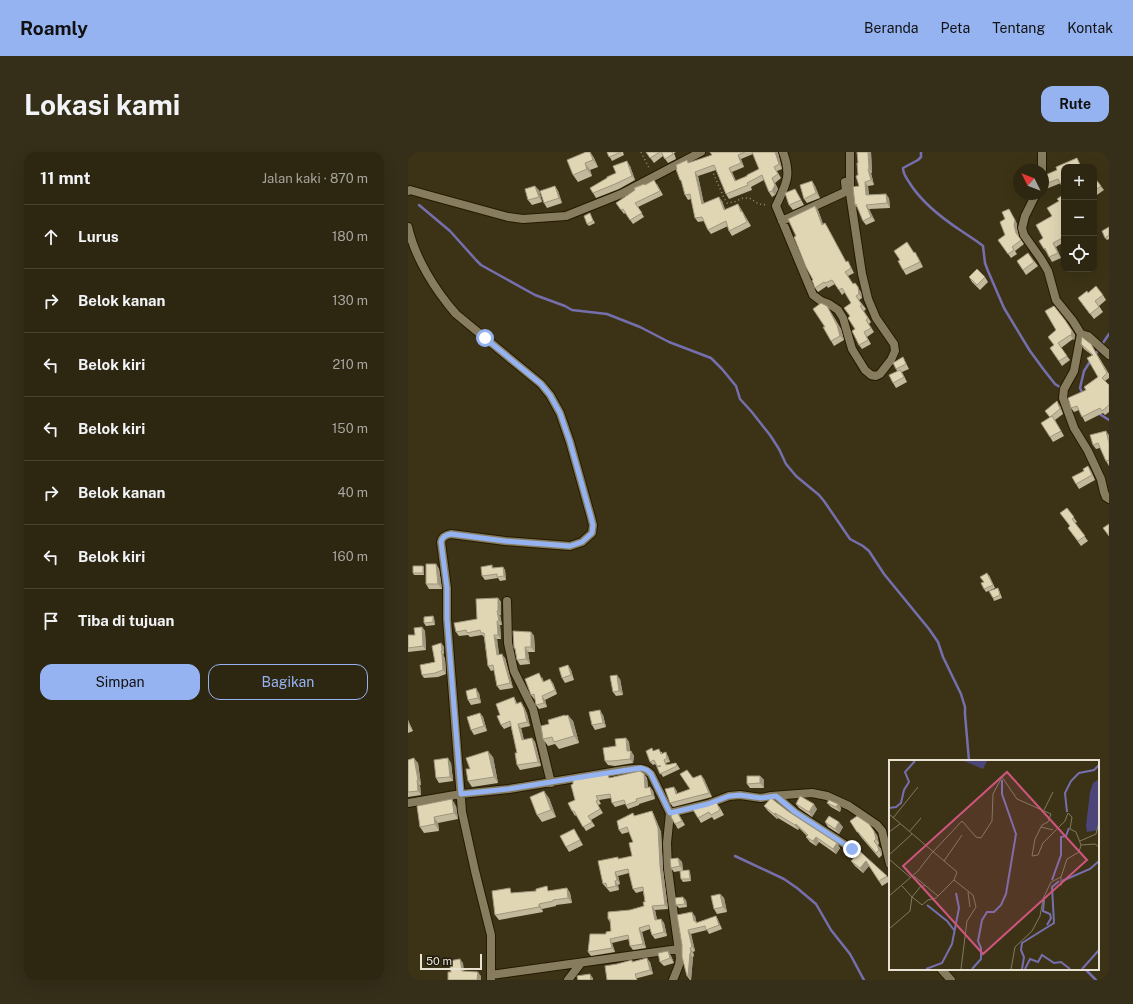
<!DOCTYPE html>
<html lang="id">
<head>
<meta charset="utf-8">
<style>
	:root { --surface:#2d2610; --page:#352e19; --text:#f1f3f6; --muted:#a7a59f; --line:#484330; --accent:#95b2f1 }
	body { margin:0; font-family:"Public Sans",sans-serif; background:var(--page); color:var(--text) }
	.controls { position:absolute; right:12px; top:12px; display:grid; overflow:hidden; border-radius:8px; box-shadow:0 4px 16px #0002 }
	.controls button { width:36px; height:36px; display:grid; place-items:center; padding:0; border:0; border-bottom:1px solid var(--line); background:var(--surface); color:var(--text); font:20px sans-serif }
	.compass { position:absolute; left:605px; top:12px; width:36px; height:36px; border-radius:50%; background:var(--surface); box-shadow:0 4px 16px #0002; rotate:312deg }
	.scale { position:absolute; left:12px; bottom:10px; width:62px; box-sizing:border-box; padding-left:4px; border:2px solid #e7e2d1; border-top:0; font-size:11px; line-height:14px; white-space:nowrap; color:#e7e2d1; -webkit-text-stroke:3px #1f1b0f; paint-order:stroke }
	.stop { position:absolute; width:12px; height:12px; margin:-9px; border:3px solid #95b2f1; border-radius:50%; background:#fff }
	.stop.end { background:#95b2f1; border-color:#fff; box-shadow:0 1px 4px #0008 }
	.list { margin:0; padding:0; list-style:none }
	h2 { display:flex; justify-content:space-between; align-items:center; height:52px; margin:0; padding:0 16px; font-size:17px }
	h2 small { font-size:13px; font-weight:400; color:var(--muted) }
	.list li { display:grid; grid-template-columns:26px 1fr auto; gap:12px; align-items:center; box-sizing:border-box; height:64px; padding:0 16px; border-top:1px solid var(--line) }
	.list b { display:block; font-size:15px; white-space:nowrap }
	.list em { font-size:13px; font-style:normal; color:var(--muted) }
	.actions { display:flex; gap:8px; padding:12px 16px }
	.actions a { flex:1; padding:9px 0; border:1px solid var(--accent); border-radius:12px; text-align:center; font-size:14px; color:var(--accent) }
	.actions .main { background:var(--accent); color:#111 }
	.icon { flex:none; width:22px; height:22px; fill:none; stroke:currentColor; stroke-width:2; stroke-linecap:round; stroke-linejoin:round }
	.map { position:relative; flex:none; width:701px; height:828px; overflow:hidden; border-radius:12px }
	header { display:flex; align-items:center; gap:24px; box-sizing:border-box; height:56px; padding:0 20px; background:var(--accent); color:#111 }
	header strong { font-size:19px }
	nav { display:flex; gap:22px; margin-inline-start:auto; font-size:14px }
	.intro { display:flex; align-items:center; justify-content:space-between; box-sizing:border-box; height:96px; padding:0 24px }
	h1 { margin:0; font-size:28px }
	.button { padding:10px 18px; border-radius:12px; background:var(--accent); color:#111; font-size:14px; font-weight:700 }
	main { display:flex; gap:24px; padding:0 24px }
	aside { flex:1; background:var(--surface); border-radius:12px; box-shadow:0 4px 16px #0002 }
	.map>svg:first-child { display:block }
</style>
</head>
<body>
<header>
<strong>Roamly</strong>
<nav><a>Beranda</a><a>Peta</a><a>Tentang</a><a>Kontak</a></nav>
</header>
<div class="intro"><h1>Lokasi kami</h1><a class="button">Rute</a></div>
<main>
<aside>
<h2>11 mnt<small>Jalan kaki · 870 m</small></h2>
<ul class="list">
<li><svg class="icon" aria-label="ahead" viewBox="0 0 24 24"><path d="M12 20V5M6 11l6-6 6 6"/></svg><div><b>Lurus</b></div><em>180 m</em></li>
<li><svg class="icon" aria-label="right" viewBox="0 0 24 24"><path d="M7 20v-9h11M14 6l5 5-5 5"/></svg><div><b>Belok kanan</b></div><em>130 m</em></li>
<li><svg class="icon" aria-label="left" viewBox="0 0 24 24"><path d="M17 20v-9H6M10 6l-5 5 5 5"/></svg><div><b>Belok kiri</b></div><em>210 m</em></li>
<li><svg class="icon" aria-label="left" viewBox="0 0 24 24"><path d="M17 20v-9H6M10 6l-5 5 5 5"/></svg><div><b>Belok kiri</b></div><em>150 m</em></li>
<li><svg class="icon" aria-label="right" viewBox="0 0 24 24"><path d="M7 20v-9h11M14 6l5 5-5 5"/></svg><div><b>Belok kanan</b></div><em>40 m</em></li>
<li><svg class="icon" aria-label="left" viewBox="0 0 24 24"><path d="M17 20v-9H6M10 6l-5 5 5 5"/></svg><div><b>Belok kiri</b></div><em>160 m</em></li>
<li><svg class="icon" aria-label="arrive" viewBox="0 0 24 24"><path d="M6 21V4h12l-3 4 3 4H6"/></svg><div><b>Tiba di tujuan</b></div></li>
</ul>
<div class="actions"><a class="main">Simpan</a><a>Bagikan</a></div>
</aside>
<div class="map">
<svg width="701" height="828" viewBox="0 0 701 828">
	<rect width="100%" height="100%" fill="#3c3316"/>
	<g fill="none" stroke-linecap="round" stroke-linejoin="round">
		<path stroke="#766fae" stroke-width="2.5" d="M513 0V5L510 8 495 16C495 22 498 25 501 30 513 50 535 67 555 80 562 85 569 89 575 94L577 111 580 119 596 156 622 199 636 218 647 232 655 237
			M11 53 42 79 68 108 73 113 127 143 157 154 164 158 199 162 232 175 261 190 303 206 314 217 328 234 332 247 343 259 362 283 371 297 378 312 388 324 411 343 416 349 442 387 455 394 461 399 476 422 521 477 530 490 535 505 553 542 557 555V562L561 609
			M687 203 701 182
			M675 242 672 236 676 219 683 208
			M690 261 701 268
			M327 704 376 727 389 736 408 752 423 778 442 802 456 828
			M677 817 688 828"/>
		<g stroke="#231a00" stroke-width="10">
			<path id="minor" d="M375 0C384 24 378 32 368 54L405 143 413 149 421 152 430 158 435 166 444 197 457 218 463 223 468 224 472 222 483 208 487 199 486 192 468 166 460 147 454 122 442 42V0
				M634 0V18
				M0 39 2 38 16 42 100 65 115 67 158 64 213 42 293 0
				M628 42 617 64 614 76 616 83 633 107 640 119 648 148 665 169 673 182 666 219 656 237 655 246 666 276 680 299 693 327 696 340 698 345 701 347
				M374 69 435 41 438 38 437 30
				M0 75C7 106 27 138 48 162L133 232 142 243 152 261 162 290 183 365 185 373 184 381 174 390 162 394 97 389 43 382C37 383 34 385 33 390L39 436V467L54 660 67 719 83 783V828
				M673 182 680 184 701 203
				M99 449 100 491 106 519 125 557 143 631
				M368 644 387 660 444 697
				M0 651 53 642 101 637 216 618C226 617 235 614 243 622L262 661 259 691 260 717 265 756 272 806 271 813 265 828
				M262 661 300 652 321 644 332 643 353 646 363 644 404 641 419 644 441 654 469 673 474 679 482 712
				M533 817 543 828
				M83 823 271 797
				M160 828 173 811"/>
		</g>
		<path stroke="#99927c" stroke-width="1.5" stroke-dasharray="1 3" stroke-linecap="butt" d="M233 0 242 18
			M304 18 316 46 319 51 326 50 335 46H341L351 52 360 53"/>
		<use href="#minor" stroke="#877d5e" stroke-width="8"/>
	</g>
	<path fill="#c2b89b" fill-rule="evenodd" d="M178 0H182L186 6 190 15 182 18 184 24 170 30 165 23Z
		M199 0H215L216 3 204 9Z
		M238 0H268L266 1 268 7 260 11 255 4 246 11Z
		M302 0H370V1L374 17 369 19 373 26 367 31 370 37 367 43 364 45 361 40 356 28 343 35 344 38 321 47 318 42 308 18 290 24 296 52 314 49 317 58 330 52 333 57 343 74 324 84 321 79 320 74 303 82 300 78 296 69 290 70 287 66 283 47 280 48 277 43 274 30 272 28 269 17 279 8 281 11 304 3ZM345 2 351 17 339 24 328 29 324 20 336 15 333 7Z
		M463 0 464 21H463L466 33 460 34 461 43 481 46 482 56 461 57 467 69 458 73 455 69 450 57 447 53 451 34 450 11Z
		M672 10 653 31 638 37 635 33Z
		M222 14 227 28 211 37 188 46 185 41Z
		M686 25 696 38 686 45Z
		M404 29 407 34 412 46 399 51 396 47Z
		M249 32 255 43 230 55 236 65 225 72 217 61 216 62 208 51 237 33Z
		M147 34 150 39 154 51 139 56 136 51Z
		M131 38 134 50 124 53 120 48Z
		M390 42 396 53 385 58 381 53Z
		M656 42V90L648 95 653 106 644 110 639 101 636 97 635 86 644 64 651 49Z
		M407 54 410 58 415 72 417 71 420 76 438 110 440 109 446 121 440 124 445 132 453 140 454 146 451 148 458 157 456 159 463 170 461 172 466 180 459 185 463 192 454 197 451 193 447 177 442 165 443 151 437 140 434 143 427 132 420 136 419 134 410 140 407 136 405 128 388 84Z
		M603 61 609 72V77L611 85 616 92 607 99 609 102 603 106 590 88 597 83V67Z
		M183 64 187 71 181 74 179 72Z
		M701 75V87L699 88 697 86Z
		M620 101 630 114 618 123 609 109Z
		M510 105 515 115 498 123 495 118Z
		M561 125H577L580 130 572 138 564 130Z
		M680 141 695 143 698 148 691 154 695 160 686 167 670 146Z
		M419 154 433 177 436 188 426 194 423 189 417 175Z
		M660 172 667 183 666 188 665 187 653 196 662 208 654 214 642 196 646 193Z
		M673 192H683L701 222V226L697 229 701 233V260L697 263 695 261 677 270 671 258 666 260 663 256 690 225 684 203 676 197Z
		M495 205 501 217 494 220 499 230 488 236 485 231 489 219 488 217Z
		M652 254 655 262 647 268 656 284 645 290 642 285V266L637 259Z
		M701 283V314L698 309 692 296 688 297 685 293Z
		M680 314 683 319 687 328 671 337 668 332 676 319Z
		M659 356 669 370 667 371 680 389 673 394 660 376 662 374Z
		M28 412 31 417 34 437H21L18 432Z
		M84 413 85 416 95 415 97 418 98 428 92 429 90 426 77 428 74 424Z
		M15 414 16 416V423H6L5 421Z
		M581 423 587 436 578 440 576 437V430Z
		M591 438 594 446 586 449 585 446Z
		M90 446 93 450V463H92L94 473H92L93 487H89L91 503 97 506 105 536 92 538 89 534 86 518 83 519 80 514 76 485 74 483 62 485 60 483 51 484 48 480 69 467Z
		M25 464 26 466 27 473 18 474 16 471Z
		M14 475 17 479 18 498 0 500V483H7Z
		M123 480 126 484 127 500H120L122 512 112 513 109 508 107 498 106 496Z
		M33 491 36 495V502H35L37 507 38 522 30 525 16 526 14 523 27 510Z
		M160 513 163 518 166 528 157 531 154 526Z
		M134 525 136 530 145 531 149 542 137 548 139 555 131 557 128 553 127 547H126L123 543Z
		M212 527 215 543 208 544 205 540Z
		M71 541 73 551 63 553 60 548Z
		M106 545 109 551 116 555 119 562 122 574 113 576 116 588 124 586 127 590 133 614 112 618 109 613V601L103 574 96 577 93 573 92 563Z
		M72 561 75 565 79 579 66 583 63 578Z
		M195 563 198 575 187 578 184 573Z
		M158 564 165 569 171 591 151 597 147 592 140 594 135 587 141 572Z
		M0 568 5 579 0 581Z
		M218 586 221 590 222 599H223L226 604 225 611 207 614 200 613 197 609 208 594Z
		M246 599 254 600V602L260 604 262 610 258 611 259 613 268 611 272 617 255 625 247 612 245 613 242 610Z
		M85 605 90 631 64 635 60 629 62 617Z
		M0 608 10 611 13 633H12L13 643 0 645Z
		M43 611 45 629 31 631 28 626Z
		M236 622 239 626 240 635H242L245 639 247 647 231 652V653L220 657 217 652 207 655 204 651 203 646 191 648 193 652 190 653 195 661 183 668 187 674 178 679 168 663 167 664 164 659 167 648 165 632 173 626 174 627 203 626Z
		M293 623 296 627 304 645 265 655 262 651 269 639V642L282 637 285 626Z
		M352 624 356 628V636H342L339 632Z
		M141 646 148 665 134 670 129 663Z
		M419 651 430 652 433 656 432 660 423 655Z
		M388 652 409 657 404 665 391 656Z
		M9 654H48L50 667 30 671 31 679 16 681 12 675Z
		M311 654 316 663 306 668 304 665 293 671 290 666Z
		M356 654 381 660 429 691 432 696 428 702 411 690 408 694 402 690 398 685 399 684 391 676 390 678 370 666 369 667 360 659Z
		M244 659 246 663 253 680 255 718 260 757 247 758 249 768 253 767 256 771 259 784 247 787 244 783 242 777 234 780 238 796 225 798 222 794 221 787 204 791 207 800 183 804 180 800 198 782 203 779 202 770 200 767 236 754 237 750 235 739 228 741 225 737 221 721 210 724 212 732 210 733 211 738 202 740 195 732 211 707 224 704 225 690 221 680 214 682 211 678 225 661 227 664Z
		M269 660 277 673 270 677 267 672Z
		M442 669 469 683 471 692 470 693 473 697 474 703 471 706 453 685Z
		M417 670 435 675 431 682 420 675Z
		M166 677 175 693 161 700 158 695Z
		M437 699 479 724 482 728V729L474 734 461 714 455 721 447 714 443 709 445 707Z
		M270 706 274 710 275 718H281L282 720 283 729 275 730 273 727 272 719 266 720 263 716Z
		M159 736 162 741 164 751 148 753V754L134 757 135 760 91 768 87 763 105 741 142 739Z
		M312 742 316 746 319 760 309 762 306 757Z
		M278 748 279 755 271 756 268 753Z
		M269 763 287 764 288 769 289 771 308 764 310 768 314 777 301 782 299 778 283 782 287 799 285 800 286 804 285 805 283 828H282L279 824Z
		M260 799 263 804 266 811 256 814 252 810Z
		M225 810H242L245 822 230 826 199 828Z"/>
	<path fill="#9e967e" d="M182 0 186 6 190 15 185 8Z
		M367 0H370V1L374 17 371 12Z
		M460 0H463L464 21 461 17Z
		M330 3 333 7 336 15 333 11Z
		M219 9 222 14 227 28 224 24Z
		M177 11 182 18 184 24 179 17Z
		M321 16 324 20 330 34 327 29Z
		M460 17 463 21 466 33 463 28Z
		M287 20 290 24 297 57 294 52Z
		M364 26 367 31 370 37 367 43 364 39Z
		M404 29 407 34 412 46 408 41Z
		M457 30 460 34 461 48 458 43Z
		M127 34 131 38 134 50 131 45Z
		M147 34 150 39 154 51 151 46Z
		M478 42 481 46 482 56 479 51Z
		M311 45 314 49 319 62 316 58Z
		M330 52 333 57 343 74 333 60Z
		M458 53 461 57 467 69 463 65Z
		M407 54 410 58 417 77 414 73Z
		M601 57 609 72V77L611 85 608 81Z
		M417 71 420 76 441 115 438 110Z
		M645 91 648 95 653 106 650 101Z
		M507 100 510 105 515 115 512 110Z
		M447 131 453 140 454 146 451 142Z
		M419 154 433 177 436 188 432 184Z
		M657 168 667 183 666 188 663 184Z
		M649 249 652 254 655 262 652 257Z
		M698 279 701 283V291Z
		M680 314 683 319 687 328 684 323Z
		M28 412 31 417 34 437 30 432Z
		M15 414 16 416V423L15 421Z
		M95 415 97 418 98 428 96 424Z
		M90 446 93 450V463L90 459Z
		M89 459 92 463 94 473 91 469Z
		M25 464 26 466 27 473 25 470Z
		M89 469 92 473 93 487 90 483Z
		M14 475 17 479 18 498 15 494Z
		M123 480 126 484 127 500 123 495Z
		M86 483 89 487 92 508 89 503Z
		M33 491 36 495V502L34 498Z
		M117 495 120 500 122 512 118 507Z
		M33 499 35 502 37 507 38 522 35 518Z
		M94 502 97 506 105 536 102 531Z
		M160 513 163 518 166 528 163 523Z
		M209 523 212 527 215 543 211 539Z
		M142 527 145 531 149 542 147 538Z
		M68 536 71 541 73 551 70 546Z
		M134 544 137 548 139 555 136 551Z
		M113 550 116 555 119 562 122 574 119 570Z
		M192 558 195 563 198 575 195 571Z
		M72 561 75 565 79 579 76 574Z
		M160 563 165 569 171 591 166 584Z
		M0 568 5 579 2 575 0 571Z
		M110 572 113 576 117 593 114 588Z
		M124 586 127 590 133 614 130 610Z
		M218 586 221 590 222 603 223 599 226 604 225 611 222 607 219 599Z
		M80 599 85 605 90 631 86 625Z
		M258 600 260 604 262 610 259 606Z
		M6 606 10 611 13 633 10 628Z
		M40 606 43 611 45 629 42 625Z
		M236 622 239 626 240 640 237 636Z
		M293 623 296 627 304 645 301 641Z
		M352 624 356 628V636L352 631Z
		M9 628 12 633 13 643 10 639Z
		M242 635 245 639 247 647 244 643Z
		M266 635 269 639 270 646 268 642Z
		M136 639 141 646 148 665 143 658Z
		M44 647 48 654 50 667 46 661Z
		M406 652 409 657 404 665 401 660Z
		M430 652 433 656 432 660 428 655Z
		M244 659 246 663 253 680 255 718 260 757 257 753Z
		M269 660 272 664 277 673 274 669Z
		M367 661 370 666 369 667 366 662Z
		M26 665 30 671 31 679 27 672Z
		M431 670 435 675 431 682 427 677Z
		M388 672 391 676 390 678 387 673Z
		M466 679 469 683 471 692 468 687Z
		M408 685 411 690 408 694 405 689Z
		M429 691 432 696 428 702 425 697Z
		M469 693 473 697 474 703 471 698Z
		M270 706 274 710 275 719 272 714Z
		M458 709 462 713 455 721 452 716Z
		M281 718 282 720 283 729 282 727Z
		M207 720 210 724 212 732 209 728Z
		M207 729 210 733 211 738 208 734Z
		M159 736 162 741 164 751 160 746Z
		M312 742 316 746 319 760 315 755Z
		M275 745 278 748 279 755 277 752Z
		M131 752 134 757 135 760 131 755Z
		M244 754 247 758 250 772 247 768Z
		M284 760 287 764 288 769 291 773 286 769Z
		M308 764 310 768 314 777 311 773Z
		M253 767 256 771 259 784 256 780Z
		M231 776 234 780 238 796 235 792Z
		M280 778 283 782 287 799 284 795Z
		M202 787 204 791 207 800 204 796Z
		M282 796 285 800 286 804 283 800Z
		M260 799 263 804 266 811 262 806Z
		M282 801 285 805 283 828 280 824Z
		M239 806 242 810 245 822 242 818Z
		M52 807 55 811 57 824 54 819Z
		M70 820 73 824V828H69Z
		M182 822 185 826V828H183Z"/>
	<path fill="#e1d6b4" stroke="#9e967e" d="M178 0H182L185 8 177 11 179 17 165 23 159 8Z
		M199 0H213L201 5Z
		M238 0H252L242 6Z
		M253 0H264L265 2 257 7Z
		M302 0H337L330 3 333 11 321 16 327 29 339 24V23L351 17 344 0H367L371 12 366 15 370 22 364 26 367 33 364 39 361 40 354 23 339 31 340 33 318 42 306 13 287 20 294 52 311 45 316 58 330 52 333 60 334 59 339 70 321 79 318 69 300 78 294 65 287 66 282 42 277 43 273 28H272L268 17H269L268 13 279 8 280 11 304 3Z
		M449 0H460L461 17H460L463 28 457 30 458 43 478 42 479 51 458 53 463 65 455 69 448 52 447 53 445 35 451 34 448 24 450 23 449 11H450Z
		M669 6 673 15H656V38L650 27 635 33V24L649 18 648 15Z
		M219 9 224 24 207 32 185 41 182 36 199 26V25L208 21 205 14Z
		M686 25 693 34 686 39Z
		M246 28 252 39 227 51 234 61 222 68 215 57 213 58 208 51 227 38 226 36 236 32 237 33Z
		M404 29 408 41 396 47 392 33Z
		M127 34 131 45 120 48 117 37Z
		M147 34 151 46 136 51 132 39Z
		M387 37 393 48 381 53 377 41Z
		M656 42V85L645 91 650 101 641 105 637 96 636 97 631 89 635 86 628 73 644 64 639 56 651 49 649 47Z
		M407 54 414 73 417 71 438 110 440 109 443 116 437 120 445 132 447 131 450 135 451 142 448 144 454 153 452 154 460 166 458 168 463 176 456 180 460 188 451 193 444 179 447 177 440 166 442 164 436 156 443 151 434 136 431 138 424 128 417 131 416 130 407 136 404 128H405L398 115 386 85 388 84 380 67Z
		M601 57 607 68 606 73 608 81 613 88 604 95 606 98 600 102 590 88 597 83 592 70 597 67 594 60Z
		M182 61 185 69 179 72 176 64Z
		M701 75V83L697 86 694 79Z
		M499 90 506 101 507 100 512 110 495 118 490 109 492 108 486 99Z
		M620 101 626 110 615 118 609 109Z
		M569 117 577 125 569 133 561 125Z
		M688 134 695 143 687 149 691 155 682 162 670 146 679 139 680 141Z
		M413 151 419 154 429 173 432 184 423 189 415 175H417L405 157Z
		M646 154 657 168 664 179 663 184 662 183 650 191 659 204 651 209 642 196 646 193 640 185 648 178 637 159Z
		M674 185 683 192 699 221 694 226 701 233V253L694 259 692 256 674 265 669 254 663 256 660 246 678 238 676 235 690 225 679 206 685 203 673 192Z
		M495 205 498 212 488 217 485 211Z
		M492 218 496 225 485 231 481 223Z
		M649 249 652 257 642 265 637 259Z
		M644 264 653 279 642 285 633 271Z
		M698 279 701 291V308L698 309 690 291 685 293 682 283Z
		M680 314 684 323 668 332 664 325 676 319 675 317Z
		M659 356 666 365 664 367 677 384 670 389 660 376 662 374 652 361Z
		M701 372V384L695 376Z
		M18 412H28L30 432H18Z
		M84 413V416L95 415 96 424 89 425V422L74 424 73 415Z
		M5 414H15V421H5Z
		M579 421 585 433 576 437 573 431 576 430 572 425Z
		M590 436 592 443 585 446 581 439Z
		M90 446V459H89L91 469H89L90 483H86L89 503 94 502 102 531 89 534 85 513 80 514 76 481H73L72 478 59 481 58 478 48 480 46 471 69 467 68 447Z
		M25 464V470L16 471V465Z
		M14 475 15 494 0 496V483H7L6 476Z
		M105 479 123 480V495H117L118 507 109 508 107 496H106Z
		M33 491 34 498 33 499 34 503 35 518 27 521 14 523 12 513 27 510 24 494Z
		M160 513 163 523 154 526 151 516Z
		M131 521 135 530 142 527 147 538 134 544 136 551 128 553 126 542 123 543 117 527Z
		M209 523 211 539 205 540 202 524Z
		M68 536 70 546 60 548 58 539Z
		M106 545 108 552 113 550 116 557 119 570 110 572 114 588 124 586 130 610 109 613 107 601H109L102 569 93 573 89 564 92 563 88 552Z
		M192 558 195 571 184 573 181 560Z
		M72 561 76 574 63 578 59 565Z
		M157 563V564L160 563 166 584 146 590 144 585 135 587 133 574 141 572 140 568Z
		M218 586 219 599H223L222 607 204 609H197L195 596 208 594 207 587Z
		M244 596 245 599 251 597 253 602 258 600 259 606 256 608 258 613 268 611 269 614 252 622 249 615 253 614H249L246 608 242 610 238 599Z
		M80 599 86 625 60 629 58 617H62L58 606Z
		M6 606 10 628H9L10 639 0 640V608Z
		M40 606 42 625 28 626 26 608Z
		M279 618 285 626 293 623 301 641 262 651 257 637 266 635 268 642 282 637 272 622Z
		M232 619 236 622 237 636 242 635 244 643 228 647 229 649 218 653 216 648 204 651 202 642 188 644 190 648 188 649 192 657 180 664 184 670 175 675 166 659H164L160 651 167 648 163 633 165 632V627L173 626V627L200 622 201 626Z
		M339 624H352V631L339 632Z
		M136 639 143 658 129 663 122 645Z
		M392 644 406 652 401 660 388 652Z
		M363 646 381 660 429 691 425 697 408 685 405 689 398 685 400 683 388 672 387 673 367 661 366 662 356 654Z
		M44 647 46 661 26 665 27 672 12 675 9 654Z
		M421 648 430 652 428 655 419 651Z
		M308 649 312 658 303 663 301 660 290 666 284 656 298 653Z
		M244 659 250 676 252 714 257 753 244 754 247 768 253 767 256 780 244 783 241 773 231 776 235 792 222 794 220 783 202 787 204 796 180 800 182 782H198V780L203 779 202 767H200V760L222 758 236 754 235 750H237L235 735 225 737 220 717 207 720 209 728 207 729 208 734 199 736 198 731 195 732 190 709 210 705V707L224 704 221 691 225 690 219 675 211 678 209 669 225 661 226 664Z
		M269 660 274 669 267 672 263 665 264 661Z
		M421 664 431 670 427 677 417 670Z
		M449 664 461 672 466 679 468 687 466 689 469 693 471 698 468 701 450 680H449L442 669Z
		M166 677 172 688 158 695 152 684Z
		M446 694 479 724 471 729 458 709 452 716 443 709 446 706 437 699 438 697H443Z
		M270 706 272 714 263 716 262 707Z
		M281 718 282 727H273L272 719Z
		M139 734 140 739 159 736 160 746 145 748V749L131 752V755L87 763 84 739 102 736 103 741 128 739V737Z
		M312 742 315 755 306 757 303 744Z
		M275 745 277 752 268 753 267 746Z
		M284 760 286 769H288V771L308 764 311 773 298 778 297 774 280 778 284 795 282 796 283 800 282 801 280 824H279L274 805V793L269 763Z
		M260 799 262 806 252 810 250 801Z
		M239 806 242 818 227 822 229 828H199L197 814 209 812 224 808V810Z
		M52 807 54 819 70 820 69 828H40V820H43L41 809Z
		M182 822 183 828H170L169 824Z"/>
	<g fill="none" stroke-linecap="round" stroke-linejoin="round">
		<path stroke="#95b2f1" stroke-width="5" d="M77 186 133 232 142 243 152 261 162 290 183 365 185 373 184 381 174 390 162 394 97 389 43 382C37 383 34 385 33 390L39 436V467L53 642 100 637 186 623 233 616 239 618 243 622 262 661 275 658 300 652 321 644 332 643 353 646 368 644 387 660 444 697"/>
	</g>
	<g transform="translate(481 608)">
		<rect width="210" height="210" fill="#3c3316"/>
		<path d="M75 1H98L94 9ZM210 19 209 70 198 72 197 66 201 32 204 23Z" fill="#4c4579"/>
		<path fill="none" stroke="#766fae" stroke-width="2" d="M0 48 7 47 12 43 15 30 20 22 16 12 26 1M178 52 176 33 182 21 190 13 205 10 210 5M163 120 172 95V77L177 76 180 68M173 121 201 109 210 101M155 140 154 151 161 154 162 158 158 165M38 145 58 161 65 170M37 209 53 203 63 184 70 148 67 133M83 209 92 199V188L89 181 93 160 98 152H105L112 145 117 134 127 74 113 34V20M133 209 135 197 132 190 133 183 165 163 163 127 170 121M136 209 141 199 149 202 153 195 165 203 172 202 181 209M193 209 210 190"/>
		<path fill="none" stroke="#807961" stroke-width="1" d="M155 50 164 32M0 54 68 112 65 120 47 138 39 140 33 145 23 137 21 151 0 169M4 58 29 27M152 67 164 70M0 72 11 64M20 72 32 58M191 81 207 74 210 62M192 85 206 84 210 87M0 95 23 74M0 99 22 118M55 101 73 75M25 116 49 136M65 120 84 135 87 147 78 161 72 209M13 126 23 137 32 126H36M79 132 81 147M0 136 29 111 42 94 73 61 87 77 92 78 103 61 104 34 113 17 128 39 162 54 159 62 153 65 146 79 143 96 149 95 154 83 176 61 179 53 183 57 181 69 187 72 192 85 190 92 178 99 172 117V126M122 209 126 187 143 171 151 156 154 139 162 122 172 117"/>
		<path fill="#cd557e" fill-opacity="0.15" stroke="#cd557e" stroke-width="2" d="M118 12 198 100 94 194 14 106Z"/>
		<rect width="210" height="210" fill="none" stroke="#e7e2d1" stroke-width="2"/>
	</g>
</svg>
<div class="controls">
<button>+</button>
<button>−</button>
<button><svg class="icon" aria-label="locate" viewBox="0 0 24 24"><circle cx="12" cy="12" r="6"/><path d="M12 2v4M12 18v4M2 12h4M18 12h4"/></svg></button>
</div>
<svg class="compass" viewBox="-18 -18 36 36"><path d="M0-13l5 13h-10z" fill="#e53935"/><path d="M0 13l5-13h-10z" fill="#a7a59f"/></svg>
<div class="scale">50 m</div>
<div class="stop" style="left:77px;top:186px"></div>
<div class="stop end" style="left:444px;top:697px"></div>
</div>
</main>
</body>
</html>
